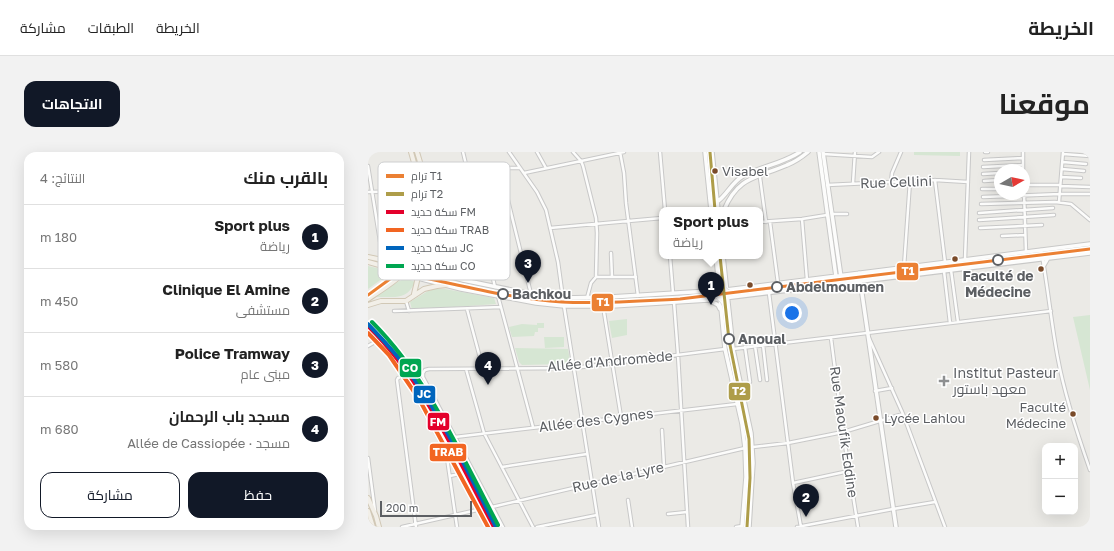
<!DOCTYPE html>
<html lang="ar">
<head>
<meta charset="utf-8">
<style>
	:root { --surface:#fff; --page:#f2f2f2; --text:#222; --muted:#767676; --line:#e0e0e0; --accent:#111827 }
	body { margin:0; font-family:"Golos Text",Cairo,sans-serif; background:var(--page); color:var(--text); direction:rtl }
	.controls { position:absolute; right:12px; bottom:12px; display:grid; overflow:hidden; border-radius:8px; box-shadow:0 4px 16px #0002 }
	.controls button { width:36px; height:36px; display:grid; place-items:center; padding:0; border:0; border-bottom:1px solid var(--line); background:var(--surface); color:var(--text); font:20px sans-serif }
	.compass { position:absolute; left:626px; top:12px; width:36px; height:36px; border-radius:50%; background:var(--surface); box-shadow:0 4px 16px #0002; rotate:81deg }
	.scale { position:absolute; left:12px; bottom:10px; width:92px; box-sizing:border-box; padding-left:4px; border:2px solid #5c5f63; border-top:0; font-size:11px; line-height:14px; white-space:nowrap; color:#5c5f63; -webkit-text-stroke:3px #fff; paint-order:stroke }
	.you { position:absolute; left:424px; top:161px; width:14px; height:14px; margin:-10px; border:3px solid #fff; border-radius:50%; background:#1a73e8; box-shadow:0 0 0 6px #1a73e833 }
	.badge { display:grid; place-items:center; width:26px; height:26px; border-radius:50%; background:var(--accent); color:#fff; font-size:13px; font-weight:700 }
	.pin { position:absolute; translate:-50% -33px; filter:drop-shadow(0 1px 2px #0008) }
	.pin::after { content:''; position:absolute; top:21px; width:14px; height:12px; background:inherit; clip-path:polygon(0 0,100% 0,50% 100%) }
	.popup { position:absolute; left:291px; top:55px; width:104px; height:52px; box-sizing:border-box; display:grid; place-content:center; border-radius:8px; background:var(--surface); filter:drop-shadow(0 1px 3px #0005); font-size:13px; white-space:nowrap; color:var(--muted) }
	.popup b { font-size:15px; color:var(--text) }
	.popup::after { content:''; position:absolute; left:50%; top:100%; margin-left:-8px; border:8px solid transparent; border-top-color:var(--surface) }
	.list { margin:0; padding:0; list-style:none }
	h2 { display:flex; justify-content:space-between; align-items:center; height:52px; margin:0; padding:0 16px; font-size:17px }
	h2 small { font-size:13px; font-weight:400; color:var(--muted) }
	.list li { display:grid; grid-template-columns:26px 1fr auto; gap:12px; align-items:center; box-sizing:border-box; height:64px; padding:0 16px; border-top:1px solid var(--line) }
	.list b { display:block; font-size:15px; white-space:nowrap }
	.list p { margin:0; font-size:13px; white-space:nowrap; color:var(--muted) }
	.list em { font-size:13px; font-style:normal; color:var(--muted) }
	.actions { display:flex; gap:8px; padding:12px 16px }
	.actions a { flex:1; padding:9px 0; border:1px solid var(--accent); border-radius:12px; text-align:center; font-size:14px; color:var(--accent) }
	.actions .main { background:var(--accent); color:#fff }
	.map { position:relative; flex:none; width:722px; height:375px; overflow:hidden; direction:ltr; border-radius:12px }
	header { display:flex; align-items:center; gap:24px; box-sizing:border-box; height:56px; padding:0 20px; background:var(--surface); border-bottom:1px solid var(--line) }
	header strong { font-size:19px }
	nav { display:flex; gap:22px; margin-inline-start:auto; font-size:14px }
	.intro { display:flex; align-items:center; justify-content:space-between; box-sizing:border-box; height:96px; padding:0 24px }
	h1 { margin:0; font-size:28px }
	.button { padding:10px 18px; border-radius:12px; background:var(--accent); color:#fff; font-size:14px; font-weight:700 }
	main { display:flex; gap:24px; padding:0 24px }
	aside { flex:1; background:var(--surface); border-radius:12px; box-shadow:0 4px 16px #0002 }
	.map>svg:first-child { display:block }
</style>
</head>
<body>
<header>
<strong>الخريطة</strong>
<nav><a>الخريطة</a><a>الطبقات</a><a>مشاركة</a></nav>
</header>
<div class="intro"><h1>موقعنا</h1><a class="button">الاتجاهات</a></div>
<main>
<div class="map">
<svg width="722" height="375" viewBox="0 0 722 375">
	<rect width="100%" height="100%" fill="#ebeae6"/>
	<path fill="#d6e6d3" d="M546 0H592V4L546 3Z
		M0 114 22 119V121L0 137Z
		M37 126 47 130C38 150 25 144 8 145L26 132Z
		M67 137H77L126 146 128 152 44 158 42 150 60 139Z
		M722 163V238L705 165Z
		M259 167V183L244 186 241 169Z
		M169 171H176V176H170V180H167L166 184 144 185 141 175 154 172 169 173Z
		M176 185H196V195L177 196Z
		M147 196 200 197 202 208 199 212 154 213 151 210Z"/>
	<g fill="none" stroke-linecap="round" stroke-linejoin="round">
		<g stroke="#c8c8c8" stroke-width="4.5">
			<path id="street" d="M95 0 127 135
				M141 0 169 40 178 58 190 110 196 154 231 375
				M169 0 178 16
				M205 0 213 9 215 14 228 66 229 81 228 125 223 131 219 146
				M252 0 256 21 258 51 270 144
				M292 0 297 58
				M617 0H620
				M655 0V18
				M455 2 504 5 511 0
				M695 2 722 4
				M616 8 655 6
				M695 10 718 12
				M0 14 15 108
				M615 15 655 13
				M99 16H151
				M132 16 163 142
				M694 17 716 19
				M391 18 398 70
				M156 21 256 0
				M615 22 632 21
				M693 25 713 26
				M567 28 577 110
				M616 29 632 28
				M523 30 524 21 533 0
				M485 31 487 0
				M459 33 567 28 600 30
				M662 33H692
				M692 34 722 35
				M614 37H632
				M0 40 53 39
				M59 40 104 41
				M656 41 658 100
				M615 45 692 42H722
				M691 50 695 0
				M613 52 687 50 703 52 722 68
				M611 61 685 56
				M464 62H479
				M434 67 439 128
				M611 68 686 63
				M392 70 434 67 459 63
				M402 70 410 131
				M182 76 294 66
				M612 76 674 73
				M634 84 657 83
				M673 98C680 134 683 171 690 207 697 245 709 281 722 318
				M243 101 244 125H268
				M302 104 305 141
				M597 107 601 0
				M536 115 542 29
				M583 118 590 170
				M576 119 582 171
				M228 125H244
				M401 141 425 331 433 375
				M130 144 165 275
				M38 149 41 159
				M306 150 310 203 320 375
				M235 154 253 265
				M99 157 115 217
				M26 159 133 155
				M463 186 475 280 490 375
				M501 186 535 262 577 375
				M395 193 399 228
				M0 194 7 190
				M387 194 392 228
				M377 195 382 230
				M365 197 683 159
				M98 217 116 281 165 375
				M507 239 524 236
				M294 278 296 314
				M87 285 369 252
				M385 295 420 291 475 280 535 262
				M78 299 89 375
				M0 306 7 359
				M134 315 219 302
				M82 324 91 322
				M425 331 481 319
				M260 348 264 375
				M124 355 377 296
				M300 362 319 360
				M34 375 109 358
				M48 375 29 228 30 226 35 224 40 230 119 375
				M135 375 55 225V221L57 218 61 217 206 216 357 197
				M169 375 229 363
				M368 375 374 374
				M429 375 525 357 567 350"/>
		</g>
		<g stroke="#c8c8c7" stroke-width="5.5">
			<path id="secondary" d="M337 0 343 58
				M344 0 350 58
				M451 0 469 132
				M455 0 474 132
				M349 50C359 43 364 30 375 24 394 14 414 12 432 0
				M356 58C370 24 389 26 419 13 427 10 434 5 440 0
				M348 104 357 197 374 272 377 296 378 325 374 375
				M355 104 365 197 383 281 385 311 381 375
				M676 113 680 106
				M52 116 95 128 163 142 195 146 242 145 358 138 722 92
				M491 121 528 375
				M50 126 93 137 168 151 196 154H244L340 148 722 101
				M341 148 350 153 352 157"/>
		</g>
		<g stroke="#d1c8b6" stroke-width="6">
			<path id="primary" d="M56 99 61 111 73 121
				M0 105 52 116
				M0 110 25 117 50 126
				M24 110 35 106 44 98
				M41 122 47 100
				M46 142C53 113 62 68 59 39 57 26 53 13 49 0
				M0 147C9 141 25 131 32 124 36 120 37 114 39 110 62 70 55 42 43 0
				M0 153 13 149H38L56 137 69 134 79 133
				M0 346 8 364 11 375
				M0 359 5 375"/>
		</g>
		<use href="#street" stroke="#fcfcfb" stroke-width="2.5"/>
		<use href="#secondary" stroke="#fcfcfb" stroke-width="3.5"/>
		<use href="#primary" stroke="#f2efe8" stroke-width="4"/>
		<path stroke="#e2e2e2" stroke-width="1" d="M351 114C352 129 355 139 371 141
			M396 136 405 137
			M334 142C351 145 354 149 358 165
			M364 217 369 227"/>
		<g stroke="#fff" stroke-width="7">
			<path id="rail-1" d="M0 174C56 229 89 306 126 375"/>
		</g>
		<g stroke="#fff" stroke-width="7">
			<path id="rail-2" d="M0 181 21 203 51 247 120 375"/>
		</g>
		<g stroke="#fff" stroke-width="7">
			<path id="rail-3" d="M0 172C14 187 28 201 40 218 75 267 101 322 128 375"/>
		</g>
		<g stroke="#fff" stroke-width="7">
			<path id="rail-4" d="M4 170C60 226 93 303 130 373"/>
		</g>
		<use href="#rail-1" stroke="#e4002b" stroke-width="4"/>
		<use href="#rail-2" stroke="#f26522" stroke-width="4"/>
		<use href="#rail-3" stroke="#0065bd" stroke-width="4"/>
		<use href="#rail-4" stroke="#00a651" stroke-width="4"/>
		<g stroke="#fff" stroke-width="6">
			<path id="tram-1" d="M0 143 26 124 38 122C89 132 142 147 194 150 233 152 273 149 312 147L722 97"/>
		</g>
		<g stroke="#fff" stroke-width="6">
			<path id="tram-2" d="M342 0 347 58
				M352 104 361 188 381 287 382 326 379 375"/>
		</g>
		<use href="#tram-1" stroke="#eb8033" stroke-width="3"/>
		<use href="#tram-2" stroke="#ae9d49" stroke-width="3"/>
	</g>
	<g fill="#7a4b2a" stroke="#fff" stroke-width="1.5">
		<circle cx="347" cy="19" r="3.5"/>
		<circle cx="587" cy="107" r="3.5"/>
		<circle cx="673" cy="117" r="3.5"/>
		<circle cx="382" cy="133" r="3.5"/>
		<circle cx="705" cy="262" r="3.5"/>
		<circle cx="508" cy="266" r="3.5"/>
	</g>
	<g fill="#fff" stroke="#5c5f63" stroke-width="2">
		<circle cx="630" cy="108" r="5"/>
		<circle cx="409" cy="135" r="5"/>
		<circle cx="135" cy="142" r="5"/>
		<circle cx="361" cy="187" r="5"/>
	</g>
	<path fill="#8e9091" stroke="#fff" stroke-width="1.5" d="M574 223h4v4h4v4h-4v4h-4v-4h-4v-4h4z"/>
	<g text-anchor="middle" stroke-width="3" stroke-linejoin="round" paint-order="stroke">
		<g font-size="13" fill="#5c5f63" stroke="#fff" text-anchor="start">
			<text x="354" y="24">Visabel</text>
			<text x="698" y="260" text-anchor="end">Faculté<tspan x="698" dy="16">Médecine</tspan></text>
			<text x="516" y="271">Lycée Lahlou</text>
		</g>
		<g font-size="14" fill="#5c5f63" stroke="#fff">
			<text transform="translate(528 30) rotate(-2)" y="5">Rue Cellini</text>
			<text transform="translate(242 209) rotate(-5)" y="5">Allée d'Andromède</text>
			<text transform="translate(228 268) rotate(-7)" y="5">Allée des Cygnes</text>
			<text transform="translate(476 280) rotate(82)" y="5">Rue Maoufik Eddine</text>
			<text transform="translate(250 325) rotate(-13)" y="5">Rue de la Lyre</text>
		</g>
		<g font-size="14" font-weight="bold" fill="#5c5f63" stroke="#fff" text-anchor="start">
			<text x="630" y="129" text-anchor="middle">Faculté de<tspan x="630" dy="16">Médecine</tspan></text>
			<text x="418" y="140">Abdelmoumen</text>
			<text x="144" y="147">Bachkou</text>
			<text x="370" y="192">Anoual</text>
		</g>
		<g font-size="14" fill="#5c5f63" stroke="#fff" text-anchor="start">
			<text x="585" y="226">Institut Pasteur<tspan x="585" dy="16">معهد باستور</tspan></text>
		</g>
	</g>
	<rect x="10" y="10" width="132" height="118" rx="6" fill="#fff" stroke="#cecfd0" stroke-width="1"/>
	<rect x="18" y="22" width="18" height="4" fill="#eb8033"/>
	<rect x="18" y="40" width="18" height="4" fill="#ae9d49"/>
	<rect x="18" y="58" width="18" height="4" fill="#e4002b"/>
	<rect x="18" y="76" width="18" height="4" fill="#f26522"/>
	<rect x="18" y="94" width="18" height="4" fill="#0065bd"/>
	<rect x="18" y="112" width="18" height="4" fill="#00a651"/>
	<g font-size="11" fill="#5c5f63">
		<text x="43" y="28">ترام T1</text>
		<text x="43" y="46">ترام T2</text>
		<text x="43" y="64">سكة حديد FM</text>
		<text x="43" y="82">سكة حديد TRAB</text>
		<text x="43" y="100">سكة حديد JC</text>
		<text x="43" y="118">سكة حديد CO</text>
	</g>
	<g stroke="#fff" stroke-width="1.5">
		<rect x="528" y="110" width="23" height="19" rx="4" fill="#eb8033"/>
		<rect x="223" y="141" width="23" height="19" rx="4" fill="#eb8033"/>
		<rect x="31" y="206" width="23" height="20" rx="4" fill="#00a651"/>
		<rect x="360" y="230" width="23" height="19" rx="4" fill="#ae9d49"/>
		<rect x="45" y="233" width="23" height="19" rx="4" fill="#0065bd"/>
		<rect x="59" y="260" width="23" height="19" rx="4" fill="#e4002b"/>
		<rect x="61" y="291" width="38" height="19" rx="4" fill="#f26522"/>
	</g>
	<g font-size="11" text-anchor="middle" font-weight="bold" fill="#fff">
		<text x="540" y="123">T1</text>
		<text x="235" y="154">T1</text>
		<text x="42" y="220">CO</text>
		<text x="371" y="243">T2</text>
		<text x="56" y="246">JC</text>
		<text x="70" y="274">FM</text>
		<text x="80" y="304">TRAB</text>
	</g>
</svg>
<div class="controls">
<button>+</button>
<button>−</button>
</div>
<svg class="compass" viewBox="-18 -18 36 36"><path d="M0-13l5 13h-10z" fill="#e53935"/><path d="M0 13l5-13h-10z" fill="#767676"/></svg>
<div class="scale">200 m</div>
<div class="you"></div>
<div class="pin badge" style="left:343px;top:153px">1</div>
<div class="popup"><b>Sport plus</b>رياضة</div>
<div class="pin badge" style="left:438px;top:365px">2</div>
<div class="pin badge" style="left:160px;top:131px">3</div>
<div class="pin badge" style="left:120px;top:233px">4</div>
</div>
<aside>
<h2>بالقرب منك<small>النتائج: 4</small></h2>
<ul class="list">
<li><span class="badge">1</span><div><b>Sport plus</b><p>رياضة</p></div><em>180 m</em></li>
<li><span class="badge">2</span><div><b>Clinique El Amine</b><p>مستشفى</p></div><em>450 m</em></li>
<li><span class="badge">3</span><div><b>Police Tramway</b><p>مبنى عام</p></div><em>580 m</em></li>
<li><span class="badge">4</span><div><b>مسجد باب الرحمان</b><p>مسجد · Allée de Cassiopée</p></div><em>680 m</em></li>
</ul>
<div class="actions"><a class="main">حفظ</a><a>مشاركة</a></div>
</aside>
</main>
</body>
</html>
